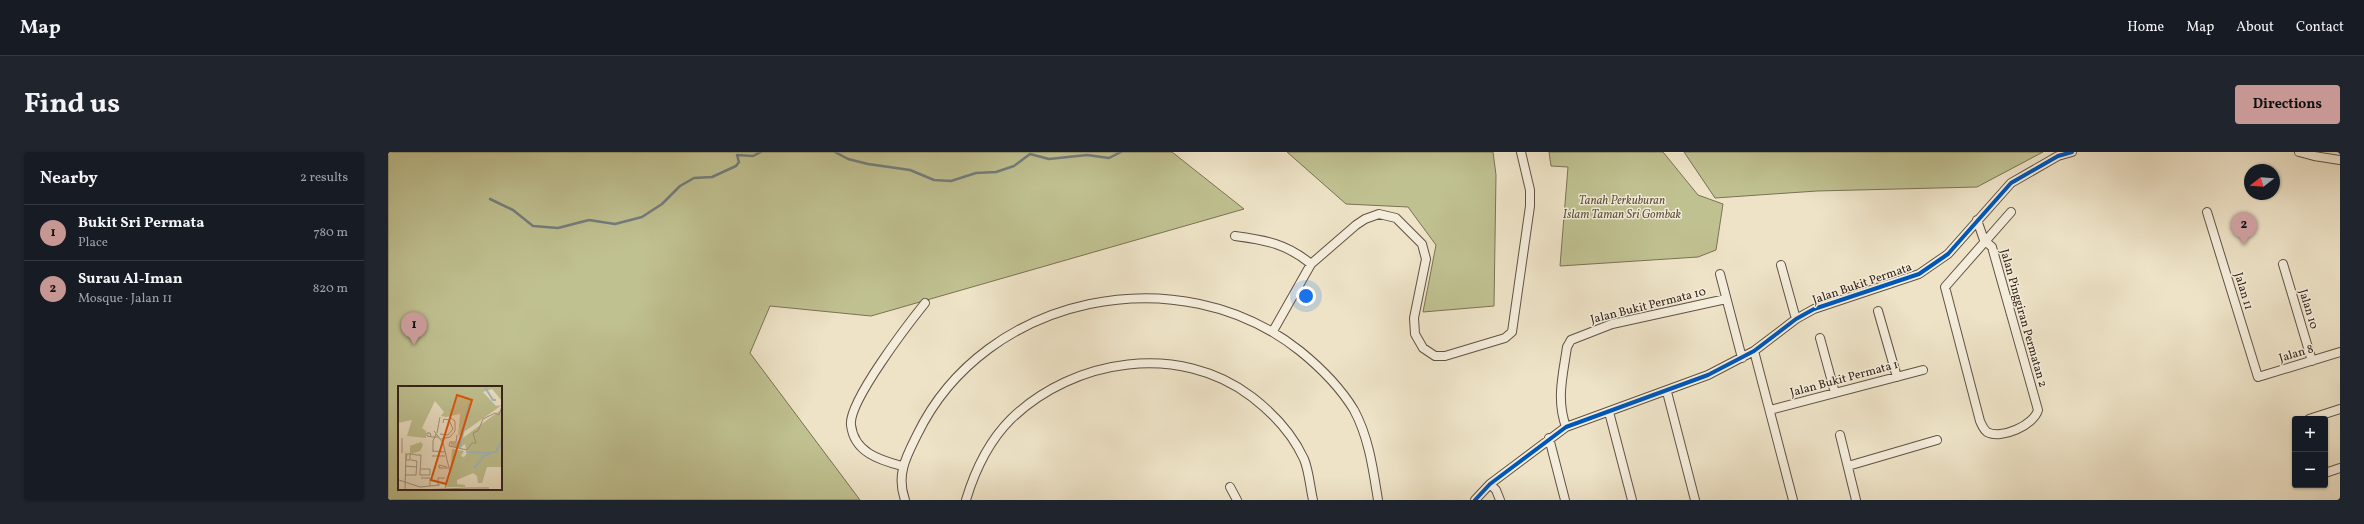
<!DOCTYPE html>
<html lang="en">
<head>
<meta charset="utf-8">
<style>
	:root { --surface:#171b24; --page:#20242c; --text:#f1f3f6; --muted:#9ea1a6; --line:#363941; --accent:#c59692 }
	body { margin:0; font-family:Vollkorn,serif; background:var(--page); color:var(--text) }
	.controls { position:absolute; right:12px; bottom:12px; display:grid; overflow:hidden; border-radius:4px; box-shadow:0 1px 3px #0004 }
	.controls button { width:36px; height:36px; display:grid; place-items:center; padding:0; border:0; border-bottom:1px solid var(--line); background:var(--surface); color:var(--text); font:20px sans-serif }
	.compass { position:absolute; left:1856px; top:12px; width:36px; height:36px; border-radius:50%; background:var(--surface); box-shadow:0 1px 3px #0004; rotate:253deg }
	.you { position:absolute; left:918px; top:144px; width:14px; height:14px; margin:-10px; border:3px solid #fff; border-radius:50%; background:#1a73e8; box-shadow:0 0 0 6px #1a73e833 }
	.badge { display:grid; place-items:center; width:26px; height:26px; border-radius:50%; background:var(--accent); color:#111; font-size:13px; font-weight:700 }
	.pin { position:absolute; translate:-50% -33px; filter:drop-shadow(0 1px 2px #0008) }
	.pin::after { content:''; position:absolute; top:21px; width:14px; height:12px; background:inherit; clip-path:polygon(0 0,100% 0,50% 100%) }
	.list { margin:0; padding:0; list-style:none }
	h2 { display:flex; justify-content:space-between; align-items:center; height:52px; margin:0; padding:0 16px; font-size:17px }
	h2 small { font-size:13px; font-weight:400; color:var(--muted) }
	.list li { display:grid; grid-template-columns:26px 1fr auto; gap:12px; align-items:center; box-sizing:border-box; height:56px; padding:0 16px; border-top:1px solid var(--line) }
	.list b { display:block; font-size:15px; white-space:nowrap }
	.list p { margin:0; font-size:13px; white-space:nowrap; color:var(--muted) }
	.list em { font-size:13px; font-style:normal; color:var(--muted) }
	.map { position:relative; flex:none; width:1952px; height:348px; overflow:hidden; border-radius:4px }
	header { display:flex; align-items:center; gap:24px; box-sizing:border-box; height:56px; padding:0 20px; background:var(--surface); border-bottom:1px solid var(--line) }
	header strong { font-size:19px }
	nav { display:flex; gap:22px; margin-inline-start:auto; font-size:14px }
	.intro { display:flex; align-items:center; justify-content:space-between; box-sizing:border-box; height:96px; padding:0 24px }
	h1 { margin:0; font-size:28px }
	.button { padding:10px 18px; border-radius:4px; background:var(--accent); color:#111; font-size:14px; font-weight:700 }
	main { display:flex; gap:24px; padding:0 24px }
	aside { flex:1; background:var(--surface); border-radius:4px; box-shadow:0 1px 3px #0004 }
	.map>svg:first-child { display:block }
</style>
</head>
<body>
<header>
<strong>Map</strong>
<nav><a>Home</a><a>Map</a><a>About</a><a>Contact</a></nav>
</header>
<div class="intro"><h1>Find us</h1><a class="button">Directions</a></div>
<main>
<aside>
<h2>Nearby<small>2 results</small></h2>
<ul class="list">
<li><span class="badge">1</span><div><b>Bukit Sri Permata</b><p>Place</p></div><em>780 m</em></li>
<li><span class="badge">2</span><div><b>Surau Al-Iman</b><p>Mosque · Jalan 11</p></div><em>820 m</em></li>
</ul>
</aside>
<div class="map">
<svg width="1952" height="348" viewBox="0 0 1952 348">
	<rect width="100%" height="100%" fill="#eee3c7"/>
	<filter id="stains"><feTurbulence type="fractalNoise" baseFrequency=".005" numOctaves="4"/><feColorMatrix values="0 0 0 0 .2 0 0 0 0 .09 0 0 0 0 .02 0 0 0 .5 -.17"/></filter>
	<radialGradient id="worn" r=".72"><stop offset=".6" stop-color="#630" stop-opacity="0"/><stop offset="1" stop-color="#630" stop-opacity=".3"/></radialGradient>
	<path fill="#c0c191" stroke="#7a7254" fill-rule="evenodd" d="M0 0H784L856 57 483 164 382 154 362 201 472 348H0ZM11 235H113V337H11Z
		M899 0H1105L1108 23 1106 154 1035 160 1048 93 1020 55 958 52Z
		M1161 0H1275L1310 43 1335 52 1328 98 1310 105 1172 114 1180 15 1163 14Z
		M1296 0H1655L1589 35 1429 39 1327 46Z"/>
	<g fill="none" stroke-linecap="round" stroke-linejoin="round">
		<path stroke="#747e7d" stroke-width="2.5" d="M447 0 460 7 480 12 522 18 546 28 563 29 588 21 608 20 626 14 642 2 661 7 699 3 721 6 733 0
			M102 47 125 58 145 74 170 76 201 68 227 72 254 65 274 52 292 34 306 26 324 25 348 14 351 10 349 3 365 4 373 0"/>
		<g stroke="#625244" stroke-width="10">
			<path id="street" d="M1911 0 1926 4 1952 8
				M1819 60 1870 225 1952 200
				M1589 68 1596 88 1604 95 1650 258C1646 273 1613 288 1599 280 1595 277 1594 273 1592 269L1557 135 1623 60
				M847 84C878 88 899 92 923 112
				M1895 112 1924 209
				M1393 113 1408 167
				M1332 122 1354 206
				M1490 159 1509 225
				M885 179 923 112 968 73 977 67 991 62 1008 66 1034 92 1038 107 1026 166 1027 182 1035 196 1047 204H1057L1117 186 1124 180 1142 54V38L1133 0
				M1432 186 1447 241
				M1366 199 1405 348
				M1279 240 1307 348
				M1382 258 1535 218
				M1221 260 1244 348
				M1921 267 1952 257
				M1178 275C1168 247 1175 223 1179 195L1183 188 1224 172 1338 147
				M1452 283 1468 348
				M1161 286 1177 348
				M514 314C491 308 466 300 463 273 460 250 521 171 537 151
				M1460 314 1549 288
				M1937 321 1952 316
				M1102 332 1108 338 1112 348
				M842 335 849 348
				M517 348C508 323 518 305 529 283 597 142 792 103 912 199 933 216 952 235 966 258 981 286 985 317 990 348
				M578 348C587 318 601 289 623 267 686 206 792 190 864 245 886 262 904 281 916 307 921 319 922 335 925 348
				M1087 348 1102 332 1178 275 1320 223 1366 199 1408 167 1426 157 1531 122 1560 102 1623 31 1670 4 1684 0"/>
		</g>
		<use href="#street" stroke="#f4eddb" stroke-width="8"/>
		<g stroke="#f4eddb" stroke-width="6">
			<path id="cycleway" d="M1087 348 1102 332 1178 275 1320 223 1366 199 1408 167 1426 157 1531 122 1560 102 1623 31 1670 4 1684 0"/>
		</g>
		<use href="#cycleway" stroke="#0057b8" stroke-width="4"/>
	</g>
	<g text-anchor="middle" stroke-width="3" stroke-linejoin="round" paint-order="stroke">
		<g font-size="12" font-style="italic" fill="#5e523c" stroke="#f4eddb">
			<text x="1234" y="52">Tanah Perkuburan<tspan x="1234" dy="14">Islam Taman Sri Gombak</tspan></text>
		</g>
		<g font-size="12" fill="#342218" stroke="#f4eddb">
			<text transform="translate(1474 131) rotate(-19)" y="4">Jalan Bukit Permata</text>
			<text transform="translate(1856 139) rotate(73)" y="4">Jalan 11</text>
			<text transform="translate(1260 153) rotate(-14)" y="4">Jalan Bukit Permata 10</text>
			<text transform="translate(1921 157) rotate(73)" y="4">Jalan 10</text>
			<text transform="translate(1636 166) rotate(74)" y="4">Jalan Pinggiran Permatan 2</text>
			<text transform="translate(1908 201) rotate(-17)" y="4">Jalan 8</text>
			<text transform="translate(1456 226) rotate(-15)" y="4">Jalan Bukit Permata 1</text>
		</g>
	</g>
	<g transform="translate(10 234)">
		<rect width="104" height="104" fill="#eee3c7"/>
		<path d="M0 0H104V15L94 3 85 6 98 20 104 19 60 50 62 28 48 31 43 30 46 26 37 15 24 42 28 45V52L9 50 14 34 0 37ZM104 23V84L103 81H89L84 97H80L79 90 75 87 59 94V98L67 99V101H48L52 90 54 63 66 65 63 70 66 71 71 65 68 64 67 58 62 62 53 60V56L58 57ZM23 56 25 59 22 65 12 68V60Z" fill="#c0c191"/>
		<path fill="none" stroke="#9fbbc0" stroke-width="2" d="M86 0 95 14H98M62 62 71 17M68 66 92 67M92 67 98 66 104 54M76 82 87 69 92 68"/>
		<path fill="none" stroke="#a49681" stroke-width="1" d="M36 45 45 57 52 86 47 102M39 47 42 31M42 48 50 49 55 43 51 34 46 33 45 37M59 49 58 56H52L51 60 69 64 74 57H78L75 47 80 45 85 33 97 27 101 29 104 20M33 50 32 47H29V50L34 51H41M4 52V67M43 53 52 51 57 45V35L53 32 51 34M35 65 47 66M35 66V55L38 48M12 68V74H8L9 68H14L19 69H23L22 86V89H32V83H23M34 70H47M7 80 19 81M49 81 41 79V82H50M7 89H18L19 75 13 74M23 92H32V100M1 94 22 101 42 99M40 99V92H47M71 102H91M7 104 8 67M20 104 71 102"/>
		<path fill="#df560d" fill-opacity="0.15" stroke="#df560d" stroke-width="2" d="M59 9 74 14 48 98 33 94Z"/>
		<rect width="104" height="104" fill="none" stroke="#342218" stroke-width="2"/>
	</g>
	<rect width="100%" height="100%" filter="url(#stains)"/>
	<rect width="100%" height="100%" fill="url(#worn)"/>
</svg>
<div class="controls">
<button>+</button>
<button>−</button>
</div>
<svg class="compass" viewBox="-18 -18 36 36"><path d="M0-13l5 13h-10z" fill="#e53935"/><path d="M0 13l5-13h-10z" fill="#9ea1a6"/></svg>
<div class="you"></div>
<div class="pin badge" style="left:26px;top:193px">1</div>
<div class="pin badge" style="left:1856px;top:93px">2</div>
</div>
</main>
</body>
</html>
